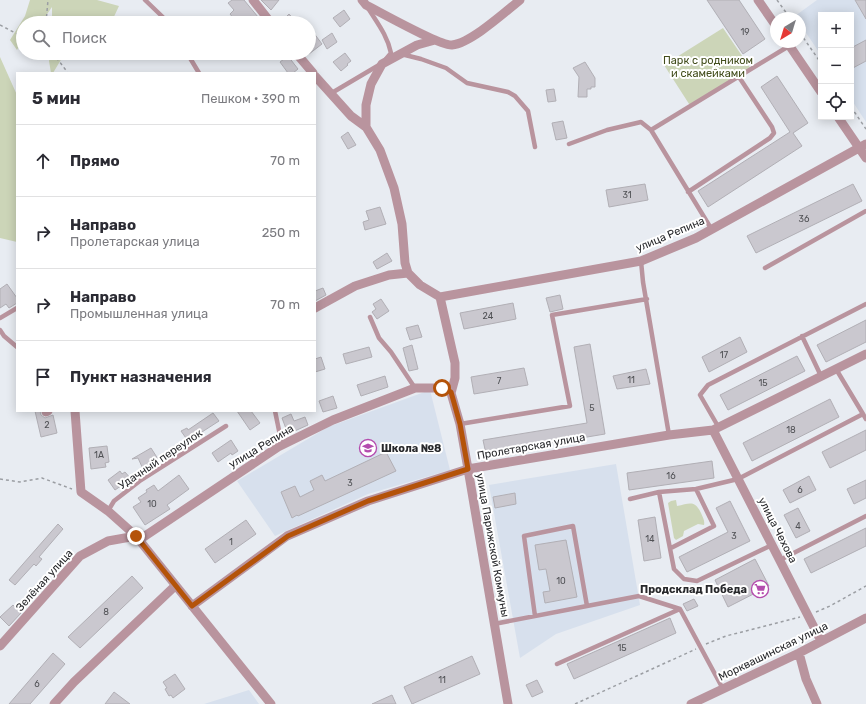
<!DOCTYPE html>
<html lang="ru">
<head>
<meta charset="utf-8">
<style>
	:root { --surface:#fff; --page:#f2f2f3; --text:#2b2b33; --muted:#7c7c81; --line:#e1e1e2 }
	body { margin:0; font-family:Rubik,sans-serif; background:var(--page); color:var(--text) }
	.controls { position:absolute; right:12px; top:12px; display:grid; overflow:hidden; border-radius:0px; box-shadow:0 2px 10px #0003 }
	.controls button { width:36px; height:36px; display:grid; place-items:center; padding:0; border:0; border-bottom:1px solid var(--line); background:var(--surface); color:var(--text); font:20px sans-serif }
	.compass { position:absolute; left:770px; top:12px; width:36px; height:36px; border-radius:50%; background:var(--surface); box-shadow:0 2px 10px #0003; rotate:218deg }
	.stop { position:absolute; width:12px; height:12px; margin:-9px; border:3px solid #b45309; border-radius:50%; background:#fff }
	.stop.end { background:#b45309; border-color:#fff; box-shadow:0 1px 4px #0008 }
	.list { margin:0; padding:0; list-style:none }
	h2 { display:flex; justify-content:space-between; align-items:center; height:52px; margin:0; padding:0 16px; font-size:17px }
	h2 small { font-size:13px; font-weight:400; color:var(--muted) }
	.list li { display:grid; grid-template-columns:26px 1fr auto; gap:12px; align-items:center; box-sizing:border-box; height:72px; padding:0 16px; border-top:1px solid var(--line) }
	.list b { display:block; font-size:15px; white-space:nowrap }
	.list p { margin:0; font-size:13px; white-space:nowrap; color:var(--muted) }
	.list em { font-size:13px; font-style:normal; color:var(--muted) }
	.icon { flex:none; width:22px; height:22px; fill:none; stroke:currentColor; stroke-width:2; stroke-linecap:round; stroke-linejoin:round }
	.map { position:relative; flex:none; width:866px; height:704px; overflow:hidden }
	.search { position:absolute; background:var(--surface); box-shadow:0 2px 10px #0003; left:16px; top:16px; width:300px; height:44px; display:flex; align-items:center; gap:10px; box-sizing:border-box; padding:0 14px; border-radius:22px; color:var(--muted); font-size:15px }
	.panel { position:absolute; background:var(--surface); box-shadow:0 2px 10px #0003; left:16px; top:72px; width:300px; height:340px; border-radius:0px }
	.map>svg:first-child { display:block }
</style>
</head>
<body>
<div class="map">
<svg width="866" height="704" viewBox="0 0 866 704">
	<rect width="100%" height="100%" fill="#e8ecf2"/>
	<path fill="#d7e0ed" d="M817 0H866V122L851 99V15H821V55L800 24V18H796L795 16Z
		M430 390 450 470 368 494 275 536 237 481 328 427Z
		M616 464 640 605 556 634 520 658 489 485Z
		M249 690 259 704H204Z"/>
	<path fill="#ccd5b8" d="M30 0H97L119 6 111 23H95L87 16 83 23H52V7L41 23H23V39L17 50 10 40 25 16Z
		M723 28 751 69 691 107 664 65Z
		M51 53H65L53 73H51L49 61Z
		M0 57 17 95V242L0 238Z
		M676 500 677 506C690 503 695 500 701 513 703 518 705 521 704 525L698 524 684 531 683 536 676 540 674 538 668 503 671 501Z"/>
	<path fill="#cac8cf" stroke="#b1afb5" d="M232 0H244L263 23H255L251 16 242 23H237L230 14 234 10 228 3Z
		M261 0H279L271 10Z
		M707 0H739L765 39 743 54Z
		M855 0H866V19Z
		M344 10 350 19 340 27 333 18Z
		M289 14 297 23H280Z
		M313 32 322 44 309 54V35Z
		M332 33 337 42 327 49 322 40Z
		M866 40V61L851 69V48Z
		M345 53 351 61 347 64 348 65 341 71 333 62Z
		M288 56 298 69 293 73H288L280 62Z
		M585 62 595 78V87H591V89H587V97H578L579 77 573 68Z
		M777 76 808 123 793 133 802 146 708 207 698 191 790 132 761 87Z
		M554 89 556 101 548 102 546 90Z
		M563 121 567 138 556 140 552 123Z
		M348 132 356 145 348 149 341 137Z
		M645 184 648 200 609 207 606 190Z
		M853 184 862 201 756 253 747 236Z
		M380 207 386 224 365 230 363 222 369 220 366 211Z
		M387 253 392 261 377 269 373 262Z
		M7 284 17 298V303L9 308 6 304 0 308V289Z
		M323 288 326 295 315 301V291Z
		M560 295 563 309 550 312 546 298Z
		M381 299 389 311 377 319 372 312 376 309 373 304Z
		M513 303 516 319 464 329 460 313Z
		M866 320V342L826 362 817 345Z
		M418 325 422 337 410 340 406 328Z
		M740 337 747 352 709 372 702 357Z
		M590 344 605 434 486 454 483 440 587 423 574 347Z
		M412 345 418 369 409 371 403 348Z
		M369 347 372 357 346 364 343 354Z
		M797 356 805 371 728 410 720 395Z
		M321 357 325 369 315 372V359Z
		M524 368 528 385 474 394 471 377Z
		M646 369 650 384 617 389 613 376Z
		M385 376 388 387 361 396 357 385Z
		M333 396 337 408 323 412 319 401Z
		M830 399 839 417 752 461 743 443Z
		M35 411H40L41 415 45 418 53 415 57 433 41 437Z
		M237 411H251L260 423 250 430Z
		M213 413 219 421 188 441 181 431 187 428 188 430Z
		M291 414 294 421 305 417 308 425 288 434 282 418Z
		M866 430V450L830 468 822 452Z
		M231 440 238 451 232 455 231 453 218 462 212 453Z
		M107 446 109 462 105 463 106 467 91 469 89 448Z
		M151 448 158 459 143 469 138 458 132 459Z
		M386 452 396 471 298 516 297 515 292 518 281 492 295 486 300 497 314 490 310 481 322 475 325 481Z
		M712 461 714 478 629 490 627 473Z
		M120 471 122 474 125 472 131 479 115 490 108 480Z
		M179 475 189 489 167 505 170 509 145 525 133 507 141 502 138 498 147 492 146 490 154 485 158 491Z
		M809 476 816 490 790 503 783 490Z
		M866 480V498L854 504 847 489Z
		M515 493 516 504 495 508 493 497Z
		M730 501 750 541 687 572 679 557 728 532 716 508Z
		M798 508 810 531 796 538 784 515Z
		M655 517 661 558 644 561 638 520Z
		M246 520 256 534 215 563 205 549Z
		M58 524 63 529 39 557 42 559 36 566 34 564 15 585 9 580Z
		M866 528V546L811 573 804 559Z
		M566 540 577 597 545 603 543 592 550 591 546 569 539 570 535 545Z
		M755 559 769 586 728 607 715 580Z
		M132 576 143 588 80 648 68 637Z
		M694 599 698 606 687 611 683 604Z
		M13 605 21 613 9 626 0 617Z
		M670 618 676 633 574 679 567 664Z
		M53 653 65 664 30 704H9Z
		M472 656 480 674 412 704 404 687Z
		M175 674 185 689 173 698 171 695 169 696 165 689 167 688 163 682Z
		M537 680 543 692 532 697 526 685Z
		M114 692 130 704H105Z
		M392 695 396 704H372Z"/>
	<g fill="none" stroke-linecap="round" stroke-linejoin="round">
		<path stroke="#9b9ea3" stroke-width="1.5" stroke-dasharray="3 3" stroke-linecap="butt" d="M777 0 790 18
			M46 23 48 0
			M0 25 23 37
			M800 33 821 63
			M53 53 68 73
			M851 107 866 129
			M0 479 20 482 42 478 72 489
			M816 612 830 606 866 586
			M706 644 726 636 800 617
			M575 704 696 649"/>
		<path stroke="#b9949e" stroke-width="4.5" d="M145 0 169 23
			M368 8C378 24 387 35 391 53L386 59
			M187 53 199 73
			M401 54 421 59 446 68 467 83 508 92 515 96 528 111 535 147
			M330 94 379 65
			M651 130 789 46
			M569 144 607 130 641 122 651 130 712 230
			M688 192 770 138 774 133 772 127 739 77
			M641 261 643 282 669 435
			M765 268 866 211
			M370 317 379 338 391 352 415 388
			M0 318 17 308
			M0 330 4 336 17 347
			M802 336 821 376
			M275 411 282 445
			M863 414 866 419
			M460 424 570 406 552 315 647 299
			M719 428 700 395 708 385 866 304
			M659 492 674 569 684 579 697 581 772 545
			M630 499 659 492 696 489 738 479 863 414 836 369
			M108 511 114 501 141 480 226 426
			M671 548 714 526 696 489
			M780 560 866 516
			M535 616 524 536 573 526 587 606 639 596 680 609 723 689
			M494 624 587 606
			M557 664 680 609"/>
		<path stroke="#b9949e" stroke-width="9" d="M253 0 271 23
			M362 0 366 5C380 12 440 46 452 45 471 43 505 12 520 0
			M758 0 776 26
			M435 40 417 45 382 64 371 84 366 105V127L380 150 394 188 402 224 405 263 408 273 420 285 440 297
			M787 42 821 92
			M296 53 313 73
			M315 76 351 116 366 127
			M838 117 866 158
			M440 297 641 261 696 238 866 144
			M440 297 455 363V378L451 393 460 424 468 469 508 704
			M315 308 355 286 389 275 408 273
			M75 411 81 492 108 511 136 536 271 704
			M46 412 48 411
			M713 430 821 641
			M139 540 278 447 333 420 415 388H442L451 393
			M192 606 287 536 368 501 468 469 669 435 713 430 866 354
			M0 646 80 556 108 541 136 536
			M799 653 806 679 817 704
			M54 704 74 682 175 586
			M691 704 799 653 866 618"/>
	</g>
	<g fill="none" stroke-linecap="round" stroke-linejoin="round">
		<path stroke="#b45309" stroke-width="5" d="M136 536 192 606 288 536 368 501 468 469 460 424 451 392 442 388"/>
	</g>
	<defs>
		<g id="school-ring" transform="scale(0.9)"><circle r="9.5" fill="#fff" stroke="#b44cae" stroke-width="1.5"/><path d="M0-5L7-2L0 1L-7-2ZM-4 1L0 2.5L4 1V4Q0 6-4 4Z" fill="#b44cae"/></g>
		<g id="supermarket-ring" transform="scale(0.9)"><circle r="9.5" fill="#fff" stroke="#b44cae" stroke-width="1.5"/><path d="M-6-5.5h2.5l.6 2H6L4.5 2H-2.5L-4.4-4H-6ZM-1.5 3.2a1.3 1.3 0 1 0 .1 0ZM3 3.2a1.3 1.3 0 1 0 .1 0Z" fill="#b44cae"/></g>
	</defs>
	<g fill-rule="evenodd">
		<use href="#school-ring" x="368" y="448"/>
		<use href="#supermarket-ring" x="760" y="589"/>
	</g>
	<g text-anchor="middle" stroke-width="4" stroke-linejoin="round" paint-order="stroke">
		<g font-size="9" fill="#505155">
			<text x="745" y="35">19</text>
			<text x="627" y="198">31</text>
			<text x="804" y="222">36</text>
			<text x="488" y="319">24</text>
			<text x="724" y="358">17</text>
			<text x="631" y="383">11</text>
			<text x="499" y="384">7</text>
			<text x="763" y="386">15</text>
			<text x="592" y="411">5</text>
			<text x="47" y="428">2</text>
			<text x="791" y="433">18</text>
			<text x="99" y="458">1А</text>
			<text x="671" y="479">16</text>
			<text x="350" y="486">3</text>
			<text x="800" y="493">6</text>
			<text x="152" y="507">10</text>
			<text x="798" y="529">4</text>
			<text x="734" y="539">3</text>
			<text x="650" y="542">14</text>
			<text x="231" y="545">1</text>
			<text x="561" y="584">10</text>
			<text x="106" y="615">8</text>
			<text x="622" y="651">15</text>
			<text x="442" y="683">11</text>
			<text x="37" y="687">6</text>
		</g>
		<g font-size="11" fill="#424d1c" stroke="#fff">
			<text x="708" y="64">Парк с родником<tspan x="708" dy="13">и скамейками</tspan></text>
		</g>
		<g font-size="11" fill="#28292c" stroke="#fff">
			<text transform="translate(670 234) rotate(-23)" y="4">улица Репина</text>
			<text transform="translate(261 446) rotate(-31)" y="4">улица Репина</text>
			<text transform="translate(531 446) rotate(-10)" y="4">Пролетарская улица</text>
			<text transform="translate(160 459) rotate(-34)" y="4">Удачный переулок</text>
			<text transform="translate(778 530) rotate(63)" y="4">улица Чехова</text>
			<text transform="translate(493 545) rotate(80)" y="4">улица Парижской Коммуны</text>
			<text transform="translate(44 580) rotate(-48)" y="4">Зелёная улица</text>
			<text transform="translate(773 651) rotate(-26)" y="4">Морквашинская улица</text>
		</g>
		<g font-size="11" font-weight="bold" fill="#28292c" stroke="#fff" text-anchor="start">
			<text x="381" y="452">Школа №8</text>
			<text x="747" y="593" text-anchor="end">Продсклад Победа</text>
		</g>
	</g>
</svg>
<div class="controls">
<button>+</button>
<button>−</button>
<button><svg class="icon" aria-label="locate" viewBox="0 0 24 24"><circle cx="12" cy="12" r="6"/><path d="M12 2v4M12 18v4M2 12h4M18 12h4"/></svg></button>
</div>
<svg class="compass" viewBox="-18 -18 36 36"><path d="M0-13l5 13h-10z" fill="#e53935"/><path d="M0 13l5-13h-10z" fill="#7c7c81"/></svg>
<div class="stop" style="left:442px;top:388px"></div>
<div class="stop end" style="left:136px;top:536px"></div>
<div class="search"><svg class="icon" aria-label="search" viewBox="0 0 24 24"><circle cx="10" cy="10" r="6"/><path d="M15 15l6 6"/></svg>Поиск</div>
<section class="panel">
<h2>5 мин<small>Пешком · 390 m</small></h2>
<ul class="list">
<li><svg class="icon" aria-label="ahead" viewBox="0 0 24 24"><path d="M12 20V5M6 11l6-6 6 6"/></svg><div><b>Прямо</b></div><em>70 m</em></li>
<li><svg class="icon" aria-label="right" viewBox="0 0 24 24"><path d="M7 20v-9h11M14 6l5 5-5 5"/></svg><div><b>Направо</b><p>Пролетарская улица</p></div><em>250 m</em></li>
<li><svg class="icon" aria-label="right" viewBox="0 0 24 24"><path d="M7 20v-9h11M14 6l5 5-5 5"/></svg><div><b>Направо</b><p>Промышленная улица</p></div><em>70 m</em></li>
<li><svg class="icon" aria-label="arrive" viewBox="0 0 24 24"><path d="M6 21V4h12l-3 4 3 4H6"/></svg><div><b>Пункт назначения</b></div></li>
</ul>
</section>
</div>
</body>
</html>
